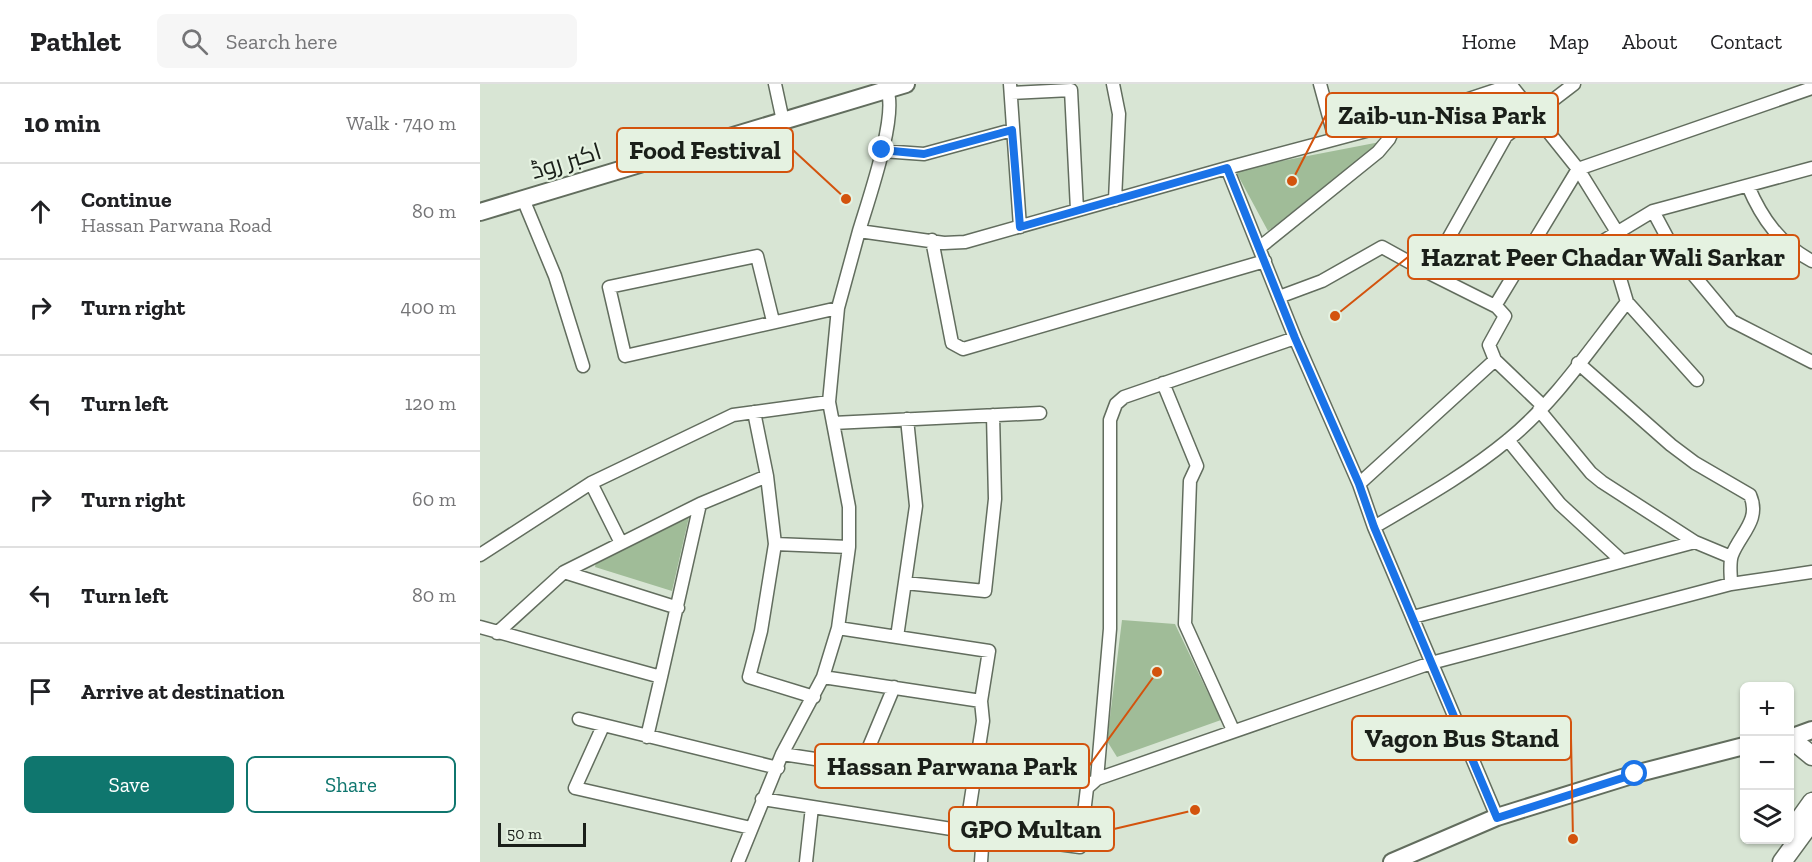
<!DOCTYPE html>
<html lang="en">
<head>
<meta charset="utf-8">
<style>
	:root { --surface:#fff; --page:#f6f6f6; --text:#202124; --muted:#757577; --line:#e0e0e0; --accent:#0f766e }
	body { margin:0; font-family:"Zilla Slab",Cairo,serif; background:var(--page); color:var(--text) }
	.controls { position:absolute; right:18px; bottom:18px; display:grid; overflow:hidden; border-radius:9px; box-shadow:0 2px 4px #0004 }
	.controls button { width:54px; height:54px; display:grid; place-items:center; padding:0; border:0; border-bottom:2px solid var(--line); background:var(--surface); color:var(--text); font:30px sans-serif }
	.scale { position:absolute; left:18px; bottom:15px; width:88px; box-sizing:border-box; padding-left:6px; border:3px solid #1a1f19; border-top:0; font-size:16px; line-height:21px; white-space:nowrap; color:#1a1f19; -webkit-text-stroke:4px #e5f2e1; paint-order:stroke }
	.stop { position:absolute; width:18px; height:18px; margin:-14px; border:4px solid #1a73e8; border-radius:50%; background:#fff }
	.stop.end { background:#1a73e8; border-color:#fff; box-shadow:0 2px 6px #0008 }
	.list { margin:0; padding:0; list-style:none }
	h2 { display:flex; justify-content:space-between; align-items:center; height:78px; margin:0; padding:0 24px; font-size:26px }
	h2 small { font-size:20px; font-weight:400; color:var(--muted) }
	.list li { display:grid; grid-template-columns:39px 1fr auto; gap:18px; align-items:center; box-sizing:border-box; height:96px; padding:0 24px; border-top:2px solid var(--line) }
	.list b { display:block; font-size:22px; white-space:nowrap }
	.list p { margin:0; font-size:20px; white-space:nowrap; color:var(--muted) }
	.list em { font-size:20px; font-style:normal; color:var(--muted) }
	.actions { display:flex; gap:12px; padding:18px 24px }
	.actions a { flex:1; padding:14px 0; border:2px solid var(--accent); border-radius:9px; text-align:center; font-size:21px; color:var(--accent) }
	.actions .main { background:var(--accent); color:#fff }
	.icon { flex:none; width:33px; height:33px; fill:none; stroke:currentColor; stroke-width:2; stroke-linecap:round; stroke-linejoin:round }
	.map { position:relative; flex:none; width:1332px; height:778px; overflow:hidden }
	header { display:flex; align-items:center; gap:36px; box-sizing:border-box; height:84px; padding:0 30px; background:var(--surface); border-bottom:2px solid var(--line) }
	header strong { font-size:28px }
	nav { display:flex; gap:33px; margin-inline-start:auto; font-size:21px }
	.search { width:420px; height:54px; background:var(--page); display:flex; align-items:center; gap:15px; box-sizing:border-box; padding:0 21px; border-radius:9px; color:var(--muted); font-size:22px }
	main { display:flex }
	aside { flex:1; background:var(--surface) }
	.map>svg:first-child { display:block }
</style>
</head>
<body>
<header>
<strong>Pathlet</strong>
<div class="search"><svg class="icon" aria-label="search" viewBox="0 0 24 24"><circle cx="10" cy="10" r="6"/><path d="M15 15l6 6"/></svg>Search here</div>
<nav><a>Home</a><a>Map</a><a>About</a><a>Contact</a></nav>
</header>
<main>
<aside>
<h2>10 min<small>Walk · 740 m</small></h2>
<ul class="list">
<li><svg class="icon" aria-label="ahead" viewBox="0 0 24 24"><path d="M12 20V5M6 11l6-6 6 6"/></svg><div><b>Continue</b><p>Hassan Parwana Road</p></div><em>80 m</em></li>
<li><svg class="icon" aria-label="right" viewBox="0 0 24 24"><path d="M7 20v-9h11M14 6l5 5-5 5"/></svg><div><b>Turn right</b></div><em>400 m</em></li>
<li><svg class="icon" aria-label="left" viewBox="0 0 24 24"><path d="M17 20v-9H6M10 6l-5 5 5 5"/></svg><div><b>Turn left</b></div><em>120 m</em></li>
<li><svg class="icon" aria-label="right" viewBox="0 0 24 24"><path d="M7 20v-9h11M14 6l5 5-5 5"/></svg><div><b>Turn right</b></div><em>60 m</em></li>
<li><svg class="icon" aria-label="left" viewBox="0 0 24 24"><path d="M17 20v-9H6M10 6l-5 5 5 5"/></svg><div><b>Turn left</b></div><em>80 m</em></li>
<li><svg class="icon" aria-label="arrive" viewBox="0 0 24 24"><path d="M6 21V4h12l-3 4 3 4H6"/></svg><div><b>Arrive at destination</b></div></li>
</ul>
<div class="actions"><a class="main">Save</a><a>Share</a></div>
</aside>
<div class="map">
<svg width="1332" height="778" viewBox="0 0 1332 778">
	<rect width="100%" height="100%" fill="#d8e5d4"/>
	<path fill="#a0bc98" d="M900 58 788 147 755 86Z
		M209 433 192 507 115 483 117 473Z
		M642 536 695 540 741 636 637 673 627 657Z"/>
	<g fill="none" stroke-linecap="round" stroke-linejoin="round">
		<g stroke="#626d5e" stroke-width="15">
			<path id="street" d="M295 0 303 37
				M530 0 540 143
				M633 0 639 30 635 116
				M840 0 855 55
				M1030 0 1098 85 1137 148
				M407 6C418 31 388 117 379 147L464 159 485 158 747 84
				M531 9 591 6 597 126
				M402 67 444 70 532 46
				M1268 102C1282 135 1300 160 1332 177
				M43 115 75 192 103 282
				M1173 127 1196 170 1252 237 1332 278
				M452 156 472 259 483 265 785 177
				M779 164 898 68 909 55 916 39
				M949 189 1015 222 1098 85 1332 4
				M799 213 842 197 902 163 949 189 1026 52 1094 0
				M1147 218 1139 191 1122 170V161L1125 156 1173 127 1332 84
				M293 237 277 172 129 203 145 272 358 224
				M1015 276 1063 322
				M1098 279 1191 361 1215 379 1270 411C1281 436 1260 450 1252 471 1249 479 1251 491 1251 500
				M683 299 717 382 710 397 705 540 753 646
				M1059 326 1111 389 1122 398 1215 458 1251 473
				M274 328 287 392
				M353 339 560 329
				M1028 356 1080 420 1142 477
				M111 399 141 459
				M879 400 1015 276 1009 261 1025 232 1016 222
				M894 443C940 416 987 390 1028 356 1075 318 1110 265 1147 218L1217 296
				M295 460 369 463
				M0 471 111 399 253 331 349 318
				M84 488 220 420
				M425 499 505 507 515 415 513 331
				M933 533 1215 458
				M0 543 181 593 220 420 287 392 295 460 281 547 269 593 334 613
				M358 544 417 553 436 422 427 335
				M17 549 84 488 198 524
				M343 593 501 617 509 567 417 553
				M99 635 298 684
				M123 642 95 704 271 744
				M167 653 181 593
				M302 670 381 682 414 603
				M617 695 951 579 1251 500 1332 488
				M282 715 503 750
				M1017 733 894 443 879 400 815 254 747 84 916 39 1031 1
				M486 747 503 637 501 617
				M258 778 302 670 343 593 358 544 369 463V423L349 318 358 224 379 147
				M326 778 332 723
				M501 778 503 750 600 763 607 704 617 695 630 545V336L636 320 644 313 815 254"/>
		</g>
		<g stroke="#626d5e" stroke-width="20">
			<path id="secondary" d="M0 128 426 0
				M1310 654 1332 646
				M912 778 1017 733 1155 690 1264 662"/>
		</g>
		<g stroke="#626d5e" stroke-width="21">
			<path id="primary" d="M1310 654 1332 672
				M1312 746 1332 718
				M1302 778 1332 737"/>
		</g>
		<use href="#street" stroke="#fff" stroke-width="12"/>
		<use href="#secondary" stroke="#fff" stroke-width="16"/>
		<use href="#primary" stroke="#fff" stroke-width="18"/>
	</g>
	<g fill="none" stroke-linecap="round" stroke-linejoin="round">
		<path stroke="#1a73e8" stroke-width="8" d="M402 66 444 70 532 46 540 143 747 84 815 254 879 400 894 443 1017 734 1155 690"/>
	</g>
	<g text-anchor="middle" stroke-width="4.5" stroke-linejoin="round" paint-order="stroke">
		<g font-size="24" fill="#1a1f19" stroke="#e5f2e1">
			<text transform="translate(86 77) rotate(-17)" y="8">اکبر روڈ</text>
		</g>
	</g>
	<path fill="none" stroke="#d3530d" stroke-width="2" d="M812 97L846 31M366 115L313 66M855 232L928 173M1093 755L1091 654M677 588L609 682M715 726L634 745"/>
	<g fill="#d3530d" stroke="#e5f2e1" stroke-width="2">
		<circle cx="812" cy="97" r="6"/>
		<circle cx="366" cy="115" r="6"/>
		<circle cx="855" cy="232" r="6"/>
		<circle cx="1093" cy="755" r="6"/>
		<circle cx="677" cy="588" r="6"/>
		<circle cx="715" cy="726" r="6"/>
	</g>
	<g fill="#e5f2e1" stroke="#d3530d" stroke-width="2">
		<rect x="846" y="9" width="232" height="44" rx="6"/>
		<rect x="137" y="44" width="176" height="44" rx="6"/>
		<rect x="928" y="151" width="391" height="44" rx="6"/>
		<rect x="872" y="632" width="219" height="44" rx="6"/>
		<rect x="335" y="660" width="274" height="44" rx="6"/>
		<rect x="469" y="723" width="165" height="44" rx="6"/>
	</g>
	<g font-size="26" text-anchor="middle" font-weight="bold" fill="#1a1f19">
		<text x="962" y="40">Zaib-un-Nisa Park</text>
		<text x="225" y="75">Food Festival</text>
		<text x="1123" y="182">Hazrat Peer Chadar Wali Sarkar</text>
		<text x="982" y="663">Vagon Bus Stand</text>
		<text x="472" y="691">Hassan Parwana Park</text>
		<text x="551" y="754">GPO Multan</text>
	</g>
</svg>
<div class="controls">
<button>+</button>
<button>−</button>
<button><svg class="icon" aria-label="layers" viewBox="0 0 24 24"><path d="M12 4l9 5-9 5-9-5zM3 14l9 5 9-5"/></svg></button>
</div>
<div class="scale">50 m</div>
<div class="stop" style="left:1155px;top:690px"></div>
<div class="stop end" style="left:402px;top:66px"></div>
</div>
</main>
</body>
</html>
